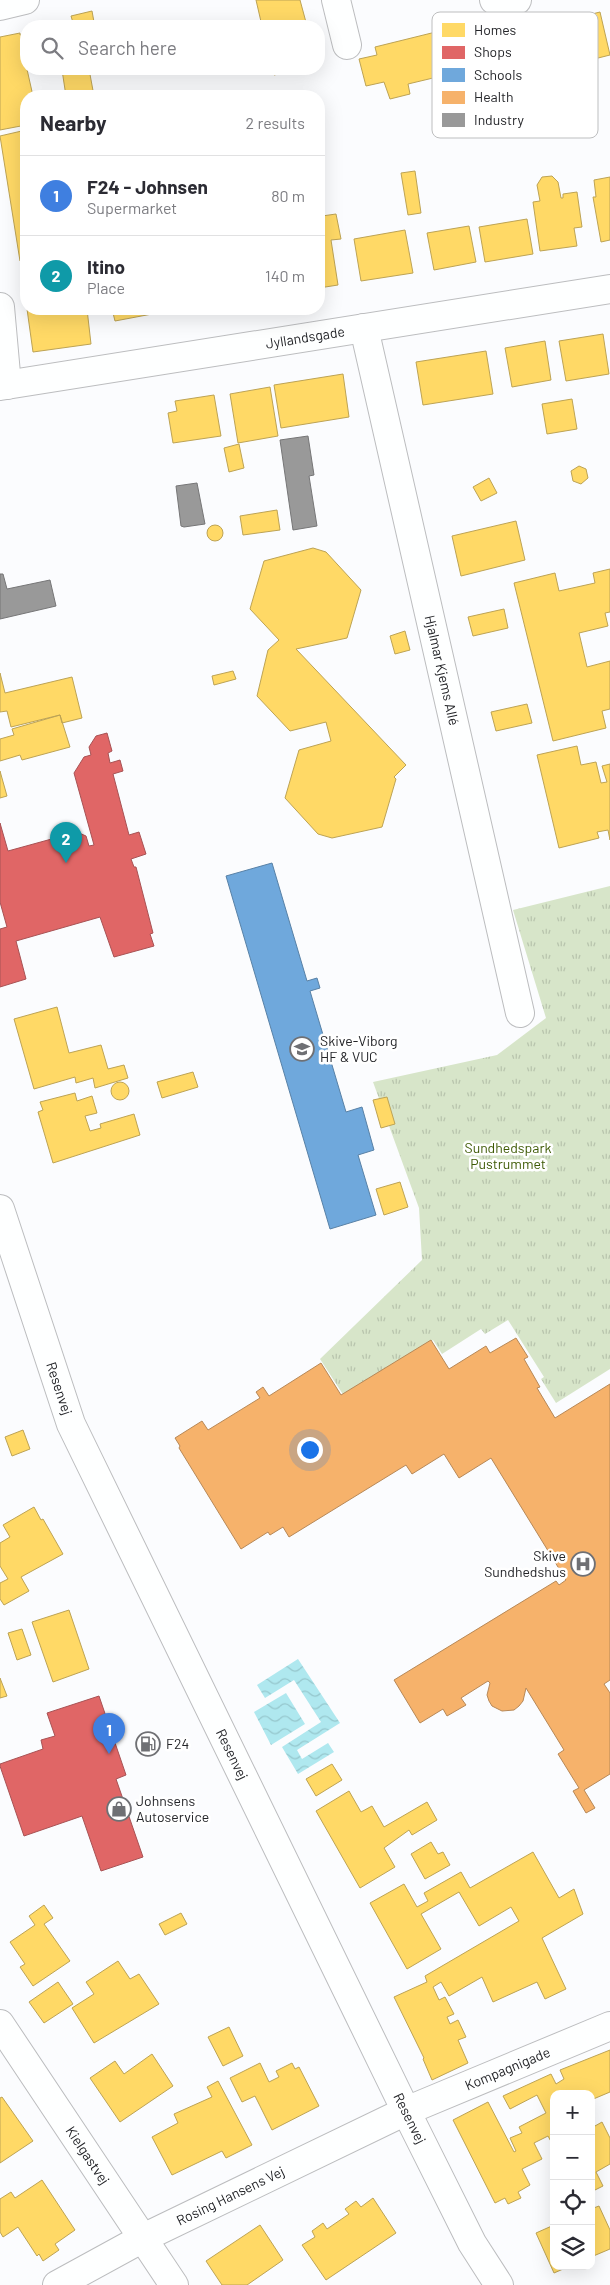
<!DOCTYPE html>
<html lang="en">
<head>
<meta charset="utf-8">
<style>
	:root { --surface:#fff; --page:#f7f7f7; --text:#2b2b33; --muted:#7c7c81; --line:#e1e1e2; --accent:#ea580c }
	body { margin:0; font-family:Barlow,sans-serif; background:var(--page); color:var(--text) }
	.controls { position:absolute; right:15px; bottom:15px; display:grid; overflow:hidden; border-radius:10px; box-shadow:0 5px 20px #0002 }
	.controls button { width:45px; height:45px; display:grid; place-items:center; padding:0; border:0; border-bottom:1px solid var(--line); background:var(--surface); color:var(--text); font:25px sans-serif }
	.you { position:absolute; left:309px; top:1449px; width:18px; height:18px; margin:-12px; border:4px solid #fff; border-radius:50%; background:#1a73e8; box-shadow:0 0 0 8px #1a73e833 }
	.badge { display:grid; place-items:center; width:32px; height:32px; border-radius:50%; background:var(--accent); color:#fff; font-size:16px; font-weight:700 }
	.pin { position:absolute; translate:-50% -41px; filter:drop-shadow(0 1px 2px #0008) }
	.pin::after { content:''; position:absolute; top:26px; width:18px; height:15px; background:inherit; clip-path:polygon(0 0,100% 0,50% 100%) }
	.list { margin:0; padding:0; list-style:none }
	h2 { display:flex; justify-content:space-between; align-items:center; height:65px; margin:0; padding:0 20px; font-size:21px }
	h2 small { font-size:16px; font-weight:400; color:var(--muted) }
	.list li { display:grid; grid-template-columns:32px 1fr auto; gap:15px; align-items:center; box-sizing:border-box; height:80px; padding:0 20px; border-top:1px solid var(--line) }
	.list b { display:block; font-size:19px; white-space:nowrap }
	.list p { margin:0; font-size:16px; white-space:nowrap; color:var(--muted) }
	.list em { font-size:16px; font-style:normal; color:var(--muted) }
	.icon { flex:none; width:28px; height:28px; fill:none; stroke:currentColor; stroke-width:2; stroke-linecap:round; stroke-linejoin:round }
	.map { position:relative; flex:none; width:610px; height:2285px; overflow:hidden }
	.search { position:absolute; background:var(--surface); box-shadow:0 5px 20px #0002; left:20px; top:20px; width:305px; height:55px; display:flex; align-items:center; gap:12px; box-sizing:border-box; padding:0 18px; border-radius:20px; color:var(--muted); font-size:19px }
	.panel { position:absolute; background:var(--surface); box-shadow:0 5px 20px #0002; left:20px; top:90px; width:305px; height:225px; border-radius:20px }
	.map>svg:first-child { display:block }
</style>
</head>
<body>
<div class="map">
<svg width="610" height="2285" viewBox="0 0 610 2285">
	<defs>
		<pattern id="park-tufts" width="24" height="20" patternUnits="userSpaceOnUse" patternTransform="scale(1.25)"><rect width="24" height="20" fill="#d7e5c9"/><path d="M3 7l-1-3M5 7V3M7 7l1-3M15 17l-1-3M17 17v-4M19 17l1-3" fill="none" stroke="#b8c4ad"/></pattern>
		<pattern id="water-waves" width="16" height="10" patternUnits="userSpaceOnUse" patternTransform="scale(1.25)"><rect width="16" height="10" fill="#afe8ef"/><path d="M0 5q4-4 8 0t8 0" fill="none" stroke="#96c7cd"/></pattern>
	</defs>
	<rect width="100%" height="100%" fill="#fbfcfe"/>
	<path fill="url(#park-tufts)" d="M610 886V1369L556 1403 541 1379 544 1377 508 1320 485 1334 481 1329 442 1354 433 1340 344 1396 320 1359 422 1260 419 1208 373 1082 497 1055 546 1018 513 910Z"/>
	<path fill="url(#water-waves)" d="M298 1659 340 1723 297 1750 302 1759 328 1743 334 1752 298 1774 282 1747 321 1722 294 1680 265 1698 257 1685Z
		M286 1693 305 1724 271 1745 254 1712Z"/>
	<path fill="#ffd966" stroke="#bda354" d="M256 0H300L307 26H262Z
		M92 11 94 22 74 26 71 16Z
		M600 12 610 55 519 78 517 70 497 75 491 48 510 43 509 35Z
		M468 24 479 67 408 84 410 94 390 99 384 82 366 86 359 59 377 55 375 47Z
		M20 33V35L25 34 26 56H24L33 96H26V125L0 130V37Z
		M89 69 94 96H66L62 70Z
		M273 69H299L274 75Z
		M26 130V260L20 261 0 136Z
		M415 171 421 213 408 215 401 173Z
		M552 176 558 182 561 198H563V194L577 192 582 227 574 228 577 246 540 251 533 202 540 201 537 185 542 177Z
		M610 177V240L601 242 593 197H596L594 180Z
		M336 214 341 239 331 240 338 285 319 288V224L323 223 322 216Z
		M527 219 533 254 485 262 479 227Z
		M469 226 476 262 434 270 427 233Z
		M405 230 413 273 361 281 354 239Z
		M27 309H66V311L87 309 91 344 33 352Z
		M112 309H151L152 314 115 321Z
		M161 309H194L162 314Z
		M603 334 609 374 566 381 559 341Z
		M545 341 551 380 512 387 505 348Z
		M486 351 493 394 423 405 416 362Z
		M343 374 349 417 281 428 274 385Z
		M270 387 278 436 238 443 230 394Z
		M214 395 221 436 173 443 168 413 177 411 175 401Z
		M572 399 577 429 547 434 542 404Z
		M239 444 244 468 229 472 224 448Z
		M579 466 586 469 588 478 581 484 573 481 571 471Z
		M489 478 497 493 481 501 473 487Z
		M277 510 280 530 243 535 240 516Z
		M516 521 525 560 461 576 452 536Z
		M207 533a8 8 0 1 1 16 0a8 8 0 1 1-16 0Z
		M313 548 326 552 361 590 347 638 296 649 406 765 394 777 396 779 382 827 332 838 318 834 285 798 299 750 331 741 326 722 290 731 257 696 268 650 279 640 250 609 264 561Z
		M610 569V612L605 613 608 626 579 633 587 667 610 661V709L602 711 606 728 553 741 514 583 555 573 559 591 595 583 593 573Z
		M504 609 508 628 473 636 468 617Z
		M405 631 410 650 395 654 390 636Z
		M233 671 236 679 214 685 212 676Z
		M0 673 5 693 72 677 82 718 62 723 60 715 11 727 7 711 0 712Z
		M527 704 532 723 496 731 491 712Z
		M60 715 70 747 22 760 20 755 0 761V739L14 735 12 729Z
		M577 746 581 765 596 762 601 783 607 782 602 766 610 764V840L608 830 597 832 599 838 559 848 537 755Z
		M0 771 7 796 0 798Z
		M57 1007 69 1053 101 1045 108 1069 124 1065 128 1078 95 1088 93 1078 76 1083 75 1077 34 1089 14 1019Z
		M193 1072 198 1087 162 1098 157 1082Z
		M111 1091a9 9 0 1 1 18 0a9 9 0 1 1-18 0Z
		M75 1093 77 1101 92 1096 97 1113 85 1116 90 1131 101 1128 100 1124 134 1114 140 1135 53 1163 38 1112 43 1110 40 1102Z
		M387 1097 395 1124 381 1128 373 1100Z
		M400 1182 408 1207 384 1215 376 1189Z
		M23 1430 30 1449 12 1456 5 1437Z
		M34 1507 41 1520 43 1519 63 1554 21 1577 29 1591 4 1605 0 1599V1583L8 1579 0 1566V1543L10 1537 3 1525Z
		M69 1610 89 1669 53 1682 32 1622Z
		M22 1629 31 1655 17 1660 8 1633Z
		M0 1678 7 1696 0 1698Z
		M332 1764 342 1780 316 1796 306 1779Z
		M349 1791 361 1812 372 1806 384 1827 427 1802 437 1820 412 1835 409 1830 384 1848 395 1867 360 1888 316 1811Z
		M431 1842 438 1854 443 1852 450 1865 425 1879 411 1854Z
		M533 1852 559 1898 574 1889 583 1914 542 1938 566 1989 545 1999 537 1982 493 2002 482 1977 449 1996 441 1982 433 1987 439 2000 445 1997 454 2014 447 2017 450 2024 458 2020 466 2037 458 2040 468 2063 432 2080 423 2059 424 2058 394 1997 427 1982 425 1976 519 1921 511 1907 479 1926 459 1892 421 1914 441 1949 407 1969 370 1903 404 1884 417 1907 428 1901 424 1893 461 1872 470 1888Z
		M44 1905 53 1918 44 1924 70 1961 33 1986 20 1967 25 1964 10 1942 35 1925 29 1916Z
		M181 1913 187 1924 165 1935 159 1924Z
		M118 1961 130 1979 139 1974 159 2004 94 2043 72 2008 94 1994 86 1982Z
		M58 1982 73 2004 44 2023 29 2002Z
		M229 2027 243 2056 223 2066 208 2037Z
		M610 2050V2092L591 2100V2094H554V2147L548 2136 534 2143 542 2159 522 2169 530 2185 518 2192 521 2198 508 2204 505 2198 495 2203 453 2120 488 2102 514 2152 516 2151 510 2138 522 2133 519 2127 546 2113 537 2095 510 2109 503 2096 551 2074 556 2084 564 2079 560 2070Z
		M152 2054 173 2086 120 2122 90 2078 115 2061 124 2074Z
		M260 2063 269 2082 279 2077 276 2071 292 2063 295 2069 299 2067 319 2106 272 2130 255 2096 242 2102 230 2078Z
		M218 2081 252 2145 226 2158 222 2151 172 2175 152 2137 178 2123 174 2114 212 2097 207 2087Z
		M2 2097 33 2141 0 2163V2098Z
		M591 2118 595 2126 602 2122 610 2138V2164L596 2172 603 2186 591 2192Z
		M42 2180 75 2230 55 2244 59 2250 43 2261 39 2254 37 2256 18 2227 3 2237 0 2232V2199L11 2192 15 2198Z
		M373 2198 396 2233 326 2280 302 2245 315 2237 312 2231 323 2223 327 2229 349 2214 345 2209 356 2201 361 2207Z
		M599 2206 610 2230V2249L591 2257V2209Z
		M260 2225 283 2260 247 2285H222L206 2261Z
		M554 2225V2266H570L554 2273 536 2233Z"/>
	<path fill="#e06666" stroke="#a85254" d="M107 733 112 751 108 753 110 763 120 760 123 771 113 774 129 835 139 832 146 854 131 859 134 867H136L153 933 150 934 154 946 114 957 100 917 16 941 26 979 0 987V929L7 927 0 902V823L8 851 77 832 86 836 89 846 94 845 74 773 84 757 91 755 89 747 96 736Z
		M99 1696 126 1775 116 1779 143 1857 101 1871 82 1816 24 1836 0 1766V1764L43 1749 41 1740 55 1736 47 1713Z"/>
	<path fill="#6fa8dc" stroke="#5881a6" d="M272 863 307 981 317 978 320 988 310 991 346 1112 362 1107 374 1150 358 1155 376 1215 330 1229 226 876Z"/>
	<path fill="#f6b26b" stroke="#b78857" d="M516 1338 528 1357 524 1359 540 1387 537 1388 555 1418 610 1384V1680L604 1684 610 1693V1774L584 1790 595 1808 586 1813 573 1791 579 1788 558 1754 564 1750 526 1688 523 1701 519 1706 514 1710 502 1711 492 1706 489 1701 487 1695 490 1683 488 1681 461 1698 466 1705 447 1716 443 1709 420 1723 394 1680 556 1581 559 1585 566 1580 491 1458 459 1478 444 1454 412 1474 406 1465 289 1537 283 1527 270 1535 268 1532 241 1549 179 1448 180 1446 175 1438 202 1421 208 1430 260 1398 256 1392 263 1387 269 1396 321 1363 341 1395 431 1340 449 1369 486 1346 490 1353Z"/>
	<path fill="#999" stroke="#767677" d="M308 436 314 475 309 476 317 526 293 530 280 440Z
		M197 483 205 524 184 527 181 526 176 486Z
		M0 574H3L7 589 50 580 56 606 0 619Z"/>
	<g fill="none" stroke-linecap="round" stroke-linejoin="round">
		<g stroke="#bcbdbf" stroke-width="30">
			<g id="minor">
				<path d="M336 0 347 45"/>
				<path d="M494 0 503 3 517 0"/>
				<path d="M0 6 25 0"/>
				<path d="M0 307 7 385"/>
				<path id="s1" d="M364 328 520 1013"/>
				<path id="s2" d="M0 386 610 289"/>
				<path id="s3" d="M0 1209 71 1424 406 2111 472 2243 499 2285"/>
				<path id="s4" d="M0 2024 174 2285"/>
				<path id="s5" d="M57 2285 143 2238 406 2111 610 2026"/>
			</g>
		</g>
		<use href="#minor" stroke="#feffff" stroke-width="28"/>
	</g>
	<defs>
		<g id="school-ring" transform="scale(1.25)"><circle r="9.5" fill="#fff" stroke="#6f7074" stroke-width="1.5"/><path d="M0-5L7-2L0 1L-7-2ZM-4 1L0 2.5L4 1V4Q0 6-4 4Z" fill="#6f7074"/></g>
		<g id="hospital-ring" transform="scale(1.25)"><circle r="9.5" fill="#fff" stroke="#6f7074" stroke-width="1.5"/><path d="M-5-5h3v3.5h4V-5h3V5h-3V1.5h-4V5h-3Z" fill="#6f7074"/></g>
		<g id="fuel-ring" transform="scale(1.25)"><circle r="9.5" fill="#fff" stroke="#6f7074" stroke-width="1.5"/><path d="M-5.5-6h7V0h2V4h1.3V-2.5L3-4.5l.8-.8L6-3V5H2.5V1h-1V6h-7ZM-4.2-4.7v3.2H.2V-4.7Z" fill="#6f7074"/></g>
		<g id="shop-ring" transform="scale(1.25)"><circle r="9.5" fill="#fff" stroke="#6f7074" stroke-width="1.5"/><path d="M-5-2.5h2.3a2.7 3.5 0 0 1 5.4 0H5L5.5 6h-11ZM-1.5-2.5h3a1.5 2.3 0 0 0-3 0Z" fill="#6f7074"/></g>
	</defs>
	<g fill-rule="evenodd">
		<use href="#school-ring" x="302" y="1049"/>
		<use href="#hospital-ring" x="583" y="1564"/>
		<use href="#fuel-ring" x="148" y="1744"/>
		<use href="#shop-ring" x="119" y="1809"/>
	</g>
	<g text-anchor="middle" stroke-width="5" stroke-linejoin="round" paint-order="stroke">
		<g font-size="14" fill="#242529" stroke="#fff">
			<text dy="5" stroke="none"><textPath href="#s2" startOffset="309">Jyllandsgade</textPath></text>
			<text dy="5" stroke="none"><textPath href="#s1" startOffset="351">Hjalmar Kjems Allé</textPath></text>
			<text dy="5" stroke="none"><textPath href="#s3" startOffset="189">Resenvej</textPath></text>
			<text dy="5" stroke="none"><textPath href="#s3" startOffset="594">Resenvej</textPath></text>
			<text dy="5" stroke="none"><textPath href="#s5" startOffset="500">Kompagnigade</textPath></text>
			<text dy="5" stroke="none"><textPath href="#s3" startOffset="999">Resenvej</textPath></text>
			<text dy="5" stroke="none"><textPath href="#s4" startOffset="158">Kielgastvej</textPath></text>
			<text dy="5" stroke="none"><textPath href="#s5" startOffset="195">Rosing Hansens Vej</textPath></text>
		</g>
		<g font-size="14" fill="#242529" stroke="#fff" text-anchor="start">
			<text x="320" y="1046">Skive-Viborg<tspan x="320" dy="16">HF &amp; VUC</tspan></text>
			<text x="566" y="1561" text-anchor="end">Skive<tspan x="566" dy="16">Sundhedshus</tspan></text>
			<text x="166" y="1749">F24</text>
			<text x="136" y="1806">Johnsens<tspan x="136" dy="16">Autoservice</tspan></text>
		</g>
		<g font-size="14" fill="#3e5a05" stroke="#fff">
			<text x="508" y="1153">Sundhedspark<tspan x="508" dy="16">Pustrummet</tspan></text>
		</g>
	</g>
	<rect x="432" y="12" width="166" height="126" rx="8" fill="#fff" stroke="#bdbebf" stroke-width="1"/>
	<rect x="442" y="23" width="23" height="14" fill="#ffd966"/>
	<rect x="442" y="46" width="23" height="13" fill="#e06666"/>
	<rect x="442" y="68" width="23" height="14" fill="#6fa8dc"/>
	<rect x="442" y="91" width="23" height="13" fill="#f6b26b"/>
	<rect x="442" y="113" width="23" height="14" fill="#999"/>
	<g font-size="14" fill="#242529">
		<text x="474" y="35">Homes</text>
		<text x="474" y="57">Shops</text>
		<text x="474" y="80">Schools</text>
		<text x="474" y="102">Health</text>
		<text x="474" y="125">Industry</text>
	</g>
</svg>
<div class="controls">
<button>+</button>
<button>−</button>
<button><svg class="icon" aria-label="locate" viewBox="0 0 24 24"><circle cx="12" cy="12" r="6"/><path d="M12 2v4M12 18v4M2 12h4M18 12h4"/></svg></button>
<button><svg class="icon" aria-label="layers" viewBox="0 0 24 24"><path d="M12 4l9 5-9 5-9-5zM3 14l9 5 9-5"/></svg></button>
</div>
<div class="you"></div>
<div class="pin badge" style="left:109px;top:1754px;background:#3f7fe0">1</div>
<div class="pin badge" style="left:66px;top:863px;background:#0f9aa8">2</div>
<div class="search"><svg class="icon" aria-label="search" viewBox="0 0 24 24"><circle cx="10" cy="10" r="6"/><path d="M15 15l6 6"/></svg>Search here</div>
<section class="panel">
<h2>Nearby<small>2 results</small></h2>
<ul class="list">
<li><span class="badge" style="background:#3f7fe0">1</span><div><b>F24 - Johnsen</b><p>Supermarket</p></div><em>80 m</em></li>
<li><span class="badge" style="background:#0f9aa8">2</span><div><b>Itino</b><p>Place</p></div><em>140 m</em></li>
</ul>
</section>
</div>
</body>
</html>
